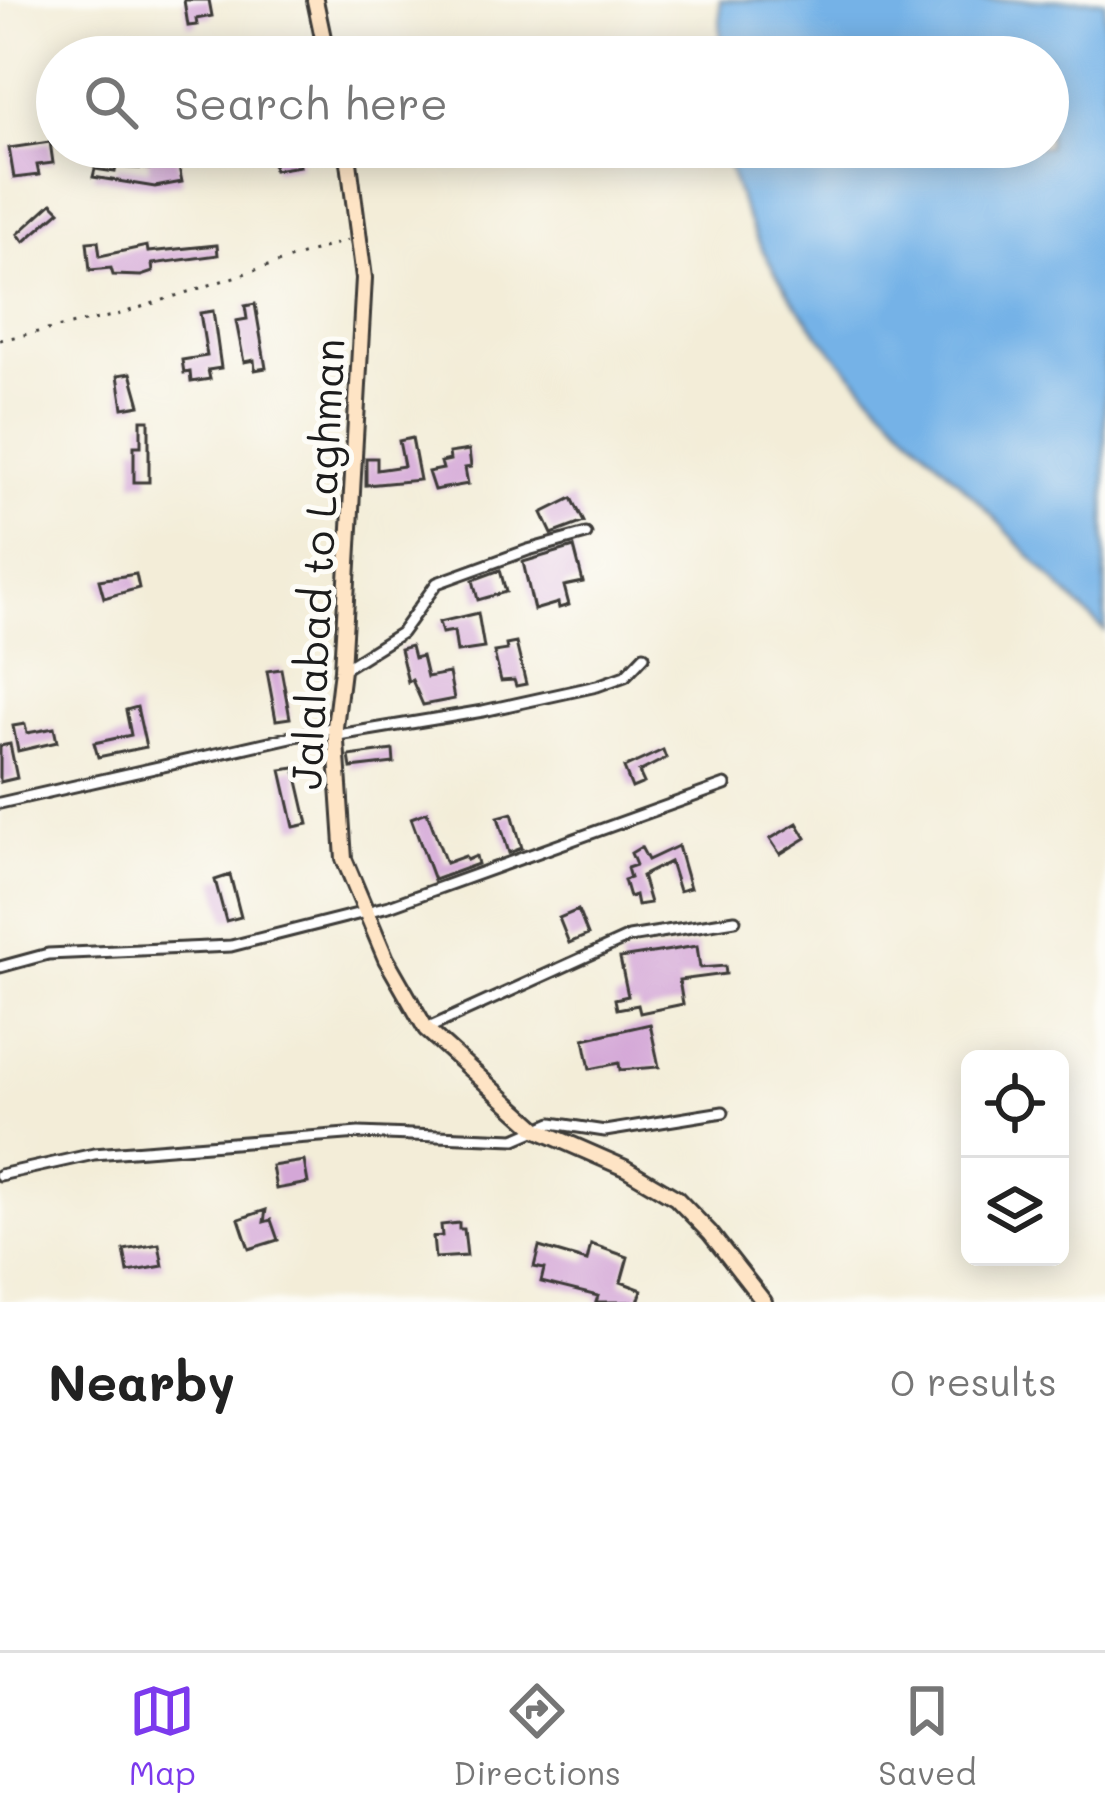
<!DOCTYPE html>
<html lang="en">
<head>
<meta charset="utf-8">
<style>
	:root { --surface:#fff; --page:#f2f2f2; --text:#222; --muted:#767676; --line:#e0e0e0; --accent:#7c3aed }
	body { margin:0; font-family:Mali,sans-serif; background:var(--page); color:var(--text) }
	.controls { position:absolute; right:36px; bottom:36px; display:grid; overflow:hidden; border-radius:18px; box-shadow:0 6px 30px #0003 }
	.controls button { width:108px; height:108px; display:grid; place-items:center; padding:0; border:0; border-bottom:3px solid var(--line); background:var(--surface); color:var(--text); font:60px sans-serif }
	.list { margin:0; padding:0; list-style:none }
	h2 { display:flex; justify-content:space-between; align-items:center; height:156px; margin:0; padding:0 48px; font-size:51px }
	h2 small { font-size:39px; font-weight:400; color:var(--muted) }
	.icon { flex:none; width:66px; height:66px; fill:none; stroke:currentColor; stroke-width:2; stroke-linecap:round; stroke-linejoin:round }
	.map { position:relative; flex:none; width:1105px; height:1302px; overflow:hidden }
	.search { position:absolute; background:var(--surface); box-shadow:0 6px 30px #0003; left:36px; right:36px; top:36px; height:132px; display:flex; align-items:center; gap:30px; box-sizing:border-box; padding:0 42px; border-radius:66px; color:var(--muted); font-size:45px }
	.sheet { height:348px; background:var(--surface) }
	nav { display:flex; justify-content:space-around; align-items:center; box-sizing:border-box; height:168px; border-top:3px solid var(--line); background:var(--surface); font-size:33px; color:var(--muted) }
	nav a { display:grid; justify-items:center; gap:6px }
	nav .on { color:var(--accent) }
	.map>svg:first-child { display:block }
</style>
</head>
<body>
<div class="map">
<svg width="1105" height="1302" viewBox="0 0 1105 1302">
	<rect width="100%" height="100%" fill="#fdfcf7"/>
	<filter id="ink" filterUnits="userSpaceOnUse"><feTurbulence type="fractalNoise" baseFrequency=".00833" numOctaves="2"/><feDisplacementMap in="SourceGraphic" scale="24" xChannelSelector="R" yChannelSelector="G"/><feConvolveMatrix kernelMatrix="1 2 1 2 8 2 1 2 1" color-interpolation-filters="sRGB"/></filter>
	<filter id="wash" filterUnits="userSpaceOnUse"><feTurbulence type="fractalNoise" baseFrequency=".004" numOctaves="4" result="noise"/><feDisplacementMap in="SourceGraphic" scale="48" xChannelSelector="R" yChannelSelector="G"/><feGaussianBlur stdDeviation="2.7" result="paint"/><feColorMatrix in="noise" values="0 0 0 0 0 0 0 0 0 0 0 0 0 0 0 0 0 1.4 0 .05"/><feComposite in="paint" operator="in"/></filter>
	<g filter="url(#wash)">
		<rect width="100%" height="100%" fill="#f3edd8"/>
		<path fill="#75b2e7" stroke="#486782" stroke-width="3" d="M720 0H1105V631C1062 592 1024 548 983 506 877 398 759 303 724 147H1048V57H721Z"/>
		<g id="blocks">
			<path fill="#d4a7d7" d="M184 0H209L212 16 196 19 197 25 188 26Z
				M50 142 53 163 37 165 39 175 14 178 9 148Z
				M147 147H175L182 182 155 187 93 177 95 169 115 172 116 167 149 169Z
				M297 147 300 166 274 170 271 149Z
				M52 203 60 211 24 242 18 234Z
				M98 241 100 256 147 246 148 252 217 245 218 255 152 264 153 272 141 276 113 275 111 268 90 270 87 242Z
				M255 304 266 368 255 370 254 360 244 362 236 321 247 319 245 306Z
				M213 311 221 368 208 370 210 379 191 382 190 372 184 373 182 360 207 356 200 313Z
				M131 373 140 405 123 408 118 375Z
				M141 420H149V482H134V446H141Z
				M412 438 420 480 366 485V458H377V470L404 466 399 441Z
				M469 450 471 467 465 468 468 484 434 490 428 472 443 469 441 462 450 460 449 453Z
				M572 498 584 522 552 534 542 513Z
				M574 547 583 582 564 586 569 605 559 608 558 603 534 610 523 562Z
				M500 570 506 592 478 600 473 580Z
				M136 574 139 588 104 598 99 580Z
				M478 613 484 648 457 652 454 631 442 633 439 622Z
				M516 643 526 684 516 686 514 680 501 681 494 652 507 650 506 645Z
				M411 646 414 658 422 656 427 677 449 673 454 699 423 705 412 680 408 682 400 649Z
				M281 669 290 718 276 720 267 671Z
				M137 707 146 747 98 757 94 743 131 735 126 710Z
				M25 724 27 733 54 728 57 742 18 751 13 726Z
				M10 744 17 778 0 782V746Z
				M393 750 394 763 351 768 349 756Z
				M663 750 666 758 639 772 644 783 632 788 624 768Z
				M295 768 308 824 294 827 281 770Z
				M427 812 446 863 465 856 467 860 476 856 478 864 434 880 411 818Z
				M512 813 522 848 509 853 498 817Z
				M797 823 806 838 780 854 770 839Z
				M678 846 690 888 679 891 670 862 642 876 650 903 637 905 635 895 629 897 624 880 630 878 627 868 636 865 631 853 641 847 648 860Z
				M230 875 241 917 226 921 215 880Z
				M578 910 588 935 569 943 559 918Z
				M697 946 700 968 725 966 726 974 679 980 683 1004 640 1013 638 1005 617 1009 615 999 628 996 620 958Z
				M650 1024 659 1067 620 1070 619 1063 590 1069 584 1039Z
				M304 1161 308 1183 276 1189 272 1166Z
				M266 1210 264 1222 271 1220 278 1240 249 1249 239 1219Z
				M459 1223V1229H464L467 1256 435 1258 433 1237 442 1236 441 1225Z
				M159 1244 163 1266 128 1272 124 1250Z
				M591 1244 628 1257 621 1282 642 1290 638 1302H596L598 1296 541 1282 544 1269 534 1267 539 1247 587 1261Z"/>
		</g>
	</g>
	<g filter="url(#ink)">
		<use href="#blocks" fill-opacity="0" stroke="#3c3b38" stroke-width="3"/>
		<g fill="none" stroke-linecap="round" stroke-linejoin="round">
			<g stroke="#3c3b38" stroke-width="15">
				<path id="street" d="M342 670 401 633 437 583 528 550 586 534
					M338 735 483 711 597 686 625 676 644 656
					M0 803 335 727
					M0 967 48 954 231 946 389 906 725 785
					M426 1029 629 937 735 920
					M0 1175 94 1154 359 1133 515 1139 552 1123 605 1131 723 1112"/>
			</g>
			<g stroke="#3c3b38" stroke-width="20">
				<path id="secondary" d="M315 0 327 57
					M347 147 364 278 342 670 335 727 344 859 386 959 426 1029 538 1130 625 1168 676 1198 710 1233 764 1302"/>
			</g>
			<path stroke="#3c3b38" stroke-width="3" stroke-dasharray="3 9" stroke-linecap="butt" d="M0 340 117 315 348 240"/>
			<use href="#street" stroke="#fff" stroke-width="9"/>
			<use href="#secondary" stroke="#fee4c5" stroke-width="14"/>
		</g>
	</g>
	<g text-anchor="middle" stroke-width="10" stroke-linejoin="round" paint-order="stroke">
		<g font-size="42" fill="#1c1c1c" stroke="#fdfcf7">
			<text transform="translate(318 564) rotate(-87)" y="15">Jalalabad to Laghman</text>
		</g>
	</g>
</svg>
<div class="controls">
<button><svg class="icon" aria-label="locate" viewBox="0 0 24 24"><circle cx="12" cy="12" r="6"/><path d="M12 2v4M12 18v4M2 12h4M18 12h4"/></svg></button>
<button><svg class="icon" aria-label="layers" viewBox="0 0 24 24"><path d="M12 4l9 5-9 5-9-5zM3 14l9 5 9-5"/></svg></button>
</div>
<div class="search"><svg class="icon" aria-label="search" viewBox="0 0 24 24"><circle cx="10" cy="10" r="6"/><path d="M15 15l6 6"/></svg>Search here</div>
</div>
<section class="sheet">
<h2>Nearby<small>0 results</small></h2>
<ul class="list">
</ul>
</section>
<nav>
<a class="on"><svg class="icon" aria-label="map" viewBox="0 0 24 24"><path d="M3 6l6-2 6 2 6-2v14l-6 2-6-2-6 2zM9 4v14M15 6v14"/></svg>Map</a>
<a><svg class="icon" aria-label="directions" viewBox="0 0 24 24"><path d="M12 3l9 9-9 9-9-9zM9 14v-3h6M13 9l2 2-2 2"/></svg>Directions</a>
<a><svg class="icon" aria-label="saved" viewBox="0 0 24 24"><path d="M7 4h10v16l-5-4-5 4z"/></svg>Saved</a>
</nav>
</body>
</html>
